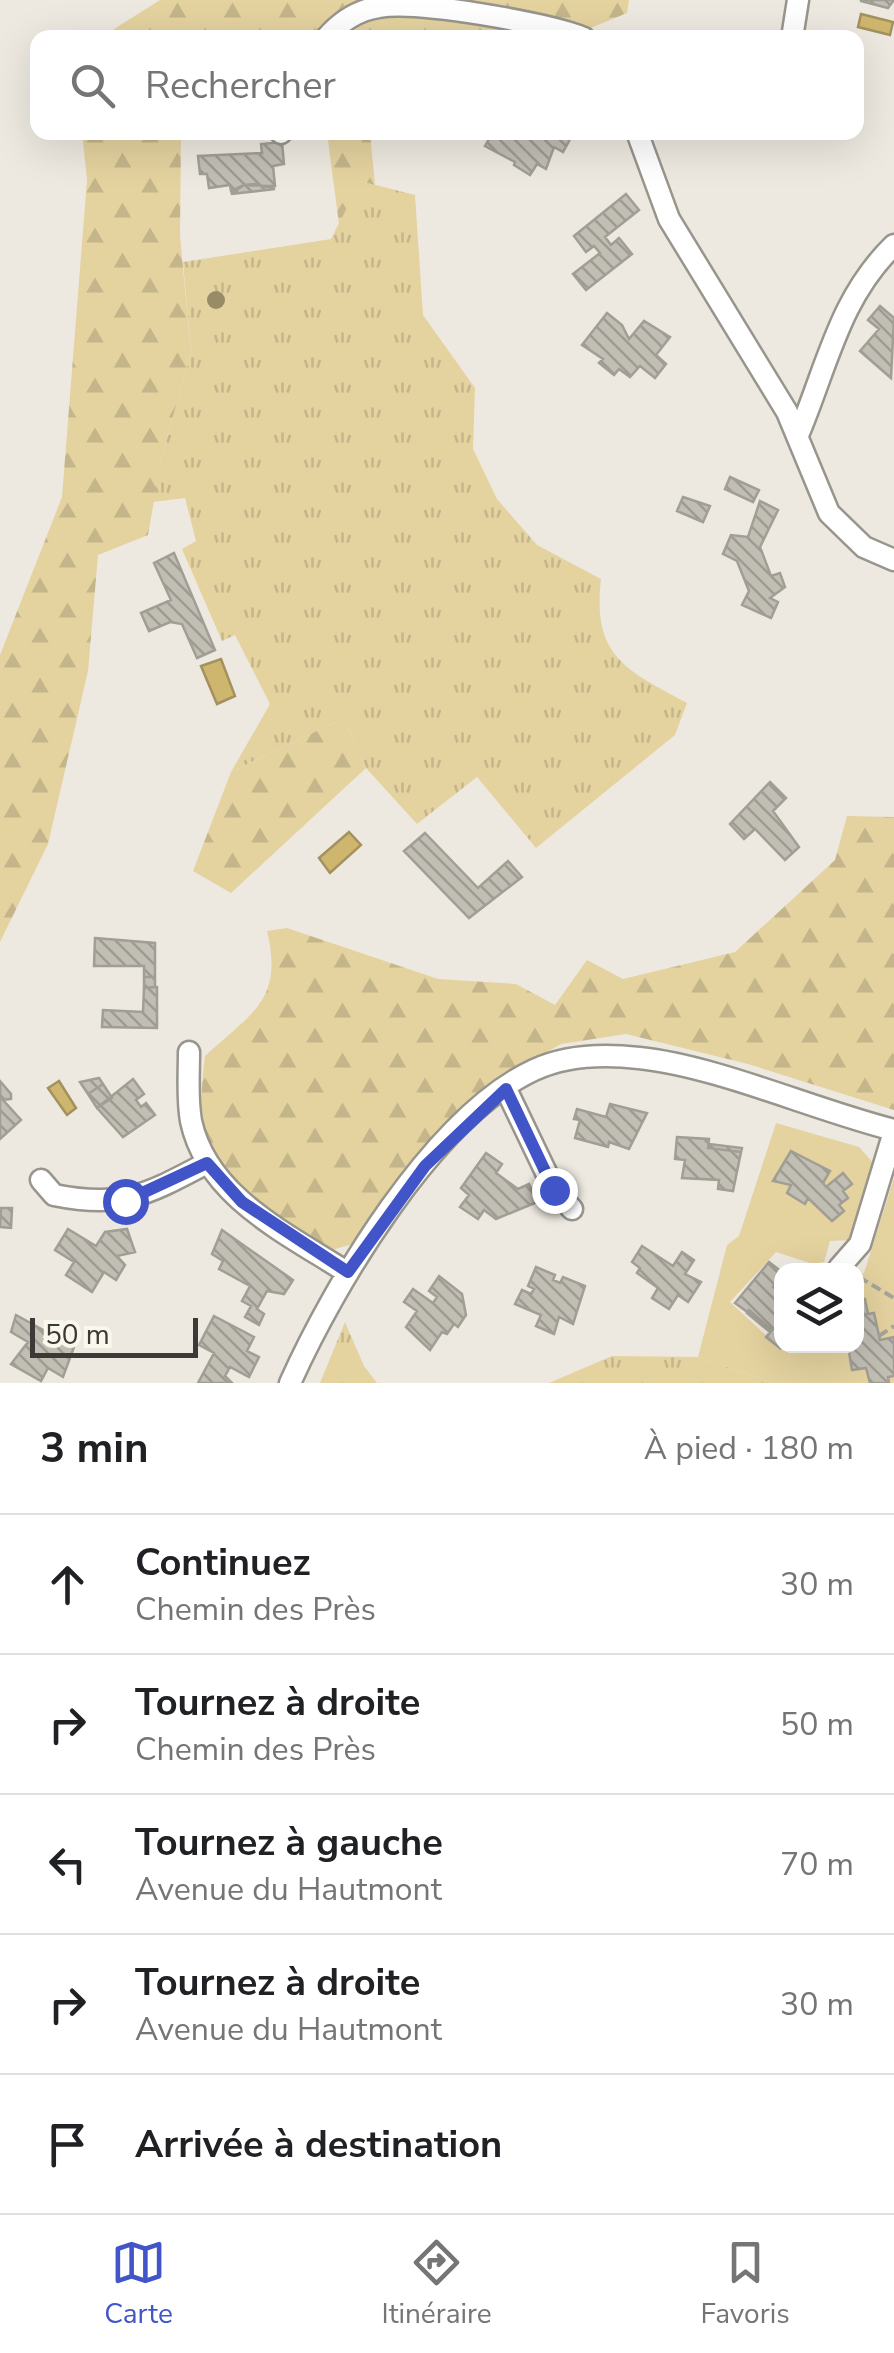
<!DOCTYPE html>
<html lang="fr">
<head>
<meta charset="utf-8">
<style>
	:root { --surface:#fff; --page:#f2f2f2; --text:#202124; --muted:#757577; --line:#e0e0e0; --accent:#4155c8 }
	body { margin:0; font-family:"Nunito Sans",sans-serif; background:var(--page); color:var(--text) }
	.controls { position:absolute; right:30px; bottom:30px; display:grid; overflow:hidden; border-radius:20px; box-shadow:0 10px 40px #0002 }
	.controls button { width:90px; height:90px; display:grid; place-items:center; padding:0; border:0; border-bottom:2px solid var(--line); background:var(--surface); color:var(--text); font:50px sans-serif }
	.scale { position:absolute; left:30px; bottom:25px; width:168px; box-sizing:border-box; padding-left:10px; border:5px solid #3c3a37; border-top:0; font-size:28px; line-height:35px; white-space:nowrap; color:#3c3a37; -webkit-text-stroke:8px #faf7ed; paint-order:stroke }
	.stop { position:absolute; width:30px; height:30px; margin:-22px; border:8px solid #4155c8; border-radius:50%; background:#fff }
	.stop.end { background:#4155c8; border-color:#fff; box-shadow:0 2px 10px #0008 }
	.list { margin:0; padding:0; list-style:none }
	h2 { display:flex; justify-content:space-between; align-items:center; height:130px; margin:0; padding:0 40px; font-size:42px }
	h2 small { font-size:32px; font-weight:400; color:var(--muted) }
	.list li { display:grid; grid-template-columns:65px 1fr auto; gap:30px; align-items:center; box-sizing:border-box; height:140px; padding:0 40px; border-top:2px solid var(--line) }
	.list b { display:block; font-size:38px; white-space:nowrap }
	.list p { margin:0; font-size:32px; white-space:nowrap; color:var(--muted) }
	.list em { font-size:32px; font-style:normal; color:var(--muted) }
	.icon { flex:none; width:55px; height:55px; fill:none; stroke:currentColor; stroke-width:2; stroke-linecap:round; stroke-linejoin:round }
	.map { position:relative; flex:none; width:894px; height:1383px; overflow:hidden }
	.search { position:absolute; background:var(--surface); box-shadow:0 10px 40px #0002; left:30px; right:30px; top:30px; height:110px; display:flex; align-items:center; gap:25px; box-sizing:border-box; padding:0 35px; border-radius:20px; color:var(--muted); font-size:38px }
	.sheet { height:830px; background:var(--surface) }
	nav { display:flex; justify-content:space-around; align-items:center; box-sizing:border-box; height:140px; border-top:2px solid var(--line); background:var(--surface); font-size:28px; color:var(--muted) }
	nav a { display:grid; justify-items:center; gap:5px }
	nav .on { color:var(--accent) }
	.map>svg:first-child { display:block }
</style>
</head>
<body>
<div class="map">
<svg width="894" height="1383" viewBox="0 0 894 1383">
	<defs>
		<pattern id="grass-tufts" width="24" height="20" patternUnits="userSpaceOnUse" patternTransform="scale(2.5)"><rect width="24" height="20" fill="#e4d29f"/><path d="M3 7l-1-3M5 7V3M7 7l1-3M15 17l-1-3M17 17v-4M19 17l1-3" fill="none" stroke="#c4b58a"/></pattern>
		<pattern id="forest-firs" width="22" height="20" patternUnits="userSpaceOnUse" patternTransform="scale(2.5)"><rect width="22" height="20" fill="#e4d29f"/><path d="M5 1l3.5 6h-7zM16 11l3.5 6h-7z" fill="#c4b58a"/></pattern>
		<pattern id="building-back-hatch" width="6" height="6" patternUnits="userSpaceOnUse" patternTransform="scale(2.5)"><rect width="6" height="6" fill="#c1beb4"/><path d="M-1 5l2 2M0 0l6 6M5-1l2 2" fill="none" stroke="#9e9b93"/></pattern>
	</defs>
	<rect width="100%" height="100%" fill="#ede9e0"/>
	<path fill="url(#grass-tufts)" d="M360 181 415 195 423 315 475 388 473 449 497 499 537 545 601 579C592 657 626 670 687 703L675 735 536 848 477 777 417 824 366 768 344 718 231 772 270 704 235 635 222 641 182 549 196 541 185 498 153 502 162 455 191 353 183 262 331 239Z
		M345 1322 364 1366 377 1383H320Z
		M612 1356 698 1357 774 1383H549Z"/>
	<path fill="url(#forest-firs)" d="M160 0H629L627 13 593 27 585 37 110 38 114 29Z
		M82 133H181L180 236 191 353 162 455 148 535 98 555 88 671 48 844 0 942V655L62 497 87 180Z
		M327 133H370L375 185 360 181 339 224Z
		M344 718 366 768 231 893 193 871 231 772Z
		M847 816 894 817V1110L748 1064 626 1034 561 1044 502 1077 456 1119 356 1243 332 1250C291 1222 221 1186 206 1134 199 1109 202 1082 205 1056 251 1013 284 1001 267 931L287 928 438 979 516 984 555 1005 587 960 623 979 735 952 835 860Z"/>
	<path fill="#e4d29f" d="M776 1123 859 1147 874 1164 851 1240 830 1241 824 1262 813 1264 776 1252 730 1302 782 1350 786 1346H856L857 1275 864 1273 894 1178V1383H774L698 1357 727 1245 739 1236Z"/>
	<path fill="#cfb66e" stroke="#a3915e" stroke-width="2.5" d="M861 14 893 22 890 35 858 27Z
		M221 659 235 696 217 704 201 666Z
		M349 832 361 845 330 873 319 858Z
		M59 1081 76 1108 67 1115 48 1088Z"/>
	<path fill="url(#building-back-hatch)" stroke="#a19e95" stroke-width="2.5" d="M894 0 888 8 861 1V0Z
		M493 132 537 136 539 132H574L563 152 554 147 546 169 537 164 530 175 514 165 515 162 485 146Z
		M282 142 284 164 273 166 275 186 244 185 231 191 230 185 209 188 207 174H200L198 156 262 153 261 144Z
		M255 184 275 189 231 194 244 185Z
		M626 194 639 210 605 237 611 245 619 238 632 254 586 290 573 274 600 253 594 246 586 252 574 236Z
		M880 306 894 318 891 378 860 351 879 329 868 320Z
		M607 313 622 325 629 339 644 321 670 337 656 355 666 364 655 378 640 366 630 377 619 369 614 375 599 363 603 359 582 345Z
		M730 477 759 490 753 502 725 489Z
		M683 497 710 506 703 522 677 511Z
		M760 501 778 510 760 547 771 576 780 573 785 587 770 598 778 602 771 618 742 605 749 591 737 561 723 554 731 535 748 537Z
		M174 553 215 650 197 658 182 624 170 622 149 631 141 613 171 600 154 563Z
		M770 782 786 798 773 811 799 847 785 860 755 829 744 839 730 824Z
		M425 833 478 888 508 861 522 877 469 918 404 851Z
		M95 938 155 943V977H144V966H94Z
		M144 977H155V987L144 988Z
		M157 987V1028L102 1027 103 1010 143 1012 144 988Z
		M99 1078 103 1084 88 1094 80 1082Z
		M133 1079 144 1094 136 1100 141 1107 146 1103 155 1115 123 1137 97 1108Z
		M0 1081 11 1094V1099L3 1100 21 1120 0 1139Z
		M103 1084 112 1098 97 1108 88 1094Z
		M610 1104 647 1113 629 1149 609 1142 608 1147 575 1138 580 1120 574 1119 577 1109 606 1117Z
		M677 1137 709 1139 708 1148 741 1152 733 1191 718 1189 719 1180 682 1178 685 1160 675 1159Z
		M709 1144 742 1148 741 1152 708 1148Z
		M791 1151 830 1171 823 1183 826 1187 843 1173 852 1184 843 1191 848 1198 839 1205 844 1211 832 1221 808 1198 805 1204 787 1193 791 1185 773 1181Z
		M486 1153 502 1164 496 1173 518 1189 529 1184 537 1202 496 1219 484 1210 478 1219 460 1207 469 1195 461 1188Z
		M1 1208H12L11 1228 0 1227Z
		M68 1229 96 1246 105 1232 127 1229 135 1252 117 1256 125 1265 116 1280 104 1272 92 1292 66 1275 74 1262 55 1250Z
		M222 1230 293 1280 284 1294 267 1291 257 1309 264 1314 259 1325 245 1317 251 1306 242 1301 250 1286 219 1269 223 1261 212 1254Z
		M642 1246 673 1266 682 1252 694 1260 685 1274 701 1282 688 1302 678 1295 669 1309 652 1298 658 1288 637 1273 640 1268 632 1262Z
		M769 1262 782 1272 773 1287 782 1294 780 1348 766 1337 772 1330 735 1303Z
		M536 1267 555 1275 553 1280 560 1283 563 1277 585 1286 573 1324 559 1317 554 1334 536 1326 541 1315 515 1304 522 1290 531 1294 534 1289 528 1286Z
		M439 1276 462 1294 466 1315 458 1327 454 1324 447 1334 442 1332 430 1350 406 1327 417 1311 404 1302 413 1289 433 1303 437 1297 429 1291Z
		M856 1297 865 1299 868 1314 856 1316Z
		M749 1310 772 1330 770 1332 747 1313Z
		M874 1313 880 1340 894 1337V1376L888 1377 889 1383H870L866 1368 852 1370 848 1346H856V1316Z
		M16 1315 74 1347 63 1377 48 1368 41 1381 11 1364 28 1342 11 1332Z
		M214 1316 254 1337 247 1351 259 1357 249 1377 230 1367 225 1376 232 1383H198L214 1353 199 1345Z"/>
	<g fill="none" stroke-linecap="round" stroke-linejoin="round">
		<g stroke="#98958c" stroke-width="25">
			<path id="street" d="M326 38C340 22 358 10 379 7 417 0 547 23 584 38
				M792 38 798 0
				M637 132 669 219 787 412 829 513 864 547 894 560
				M281 133V132
				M798 435C827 367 839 298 894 245
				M189 1052C189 1074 187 1099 191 1121 207 1197 288 1234 348 1273
				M506 1089 554 1189 572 1209
				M41 1180 54 1195C123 1209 148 1194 207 1163
				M839 1268 860 1244 894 1132
				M290 1383C334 1285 433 1117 534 1070 566 1055 604 1054 639 1058 717 1066 814 1110 894 1130"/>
		</g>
		<path stroke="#a7a49d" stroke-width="4" stroke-dasharray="10 5" stroke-linecap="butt" d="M859 1277 894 1298
			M879 1336 894 1326"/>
		<use href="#street" stroke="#fff" stroke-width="20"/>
	</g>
	<circle fill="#978c66" cx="216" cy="300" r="9"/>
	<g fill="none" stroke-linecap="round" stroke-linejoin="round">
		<path stroke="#4155c8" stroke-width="12" d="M125 1201 207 1163 242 1202 348 1272 425 1166 506 1089 554 1190"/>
	</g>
</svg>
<div class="controls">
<button><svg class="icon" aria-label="layers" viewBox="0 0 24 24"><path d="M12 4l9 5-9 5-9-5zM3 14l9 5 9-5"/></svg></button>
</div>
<div class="scale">50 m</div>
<div class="stop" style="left:125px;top:1201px"></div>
<div class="stop end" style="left:554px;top:1190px"></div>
<div class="search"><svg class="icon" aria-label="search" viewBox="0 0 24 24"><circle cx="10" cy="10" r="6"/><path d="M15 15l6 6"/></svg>Rechercher</div>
</div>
<section class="sheet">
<h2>3 min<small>À pied · 180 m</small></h2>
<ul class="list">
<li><svg class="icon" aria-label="ahead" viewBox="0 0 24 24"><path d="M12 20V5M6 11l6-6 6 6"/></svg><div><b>Continuez</b><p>Chemin des Près</p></div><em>30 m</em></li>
<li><svg class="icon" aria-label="right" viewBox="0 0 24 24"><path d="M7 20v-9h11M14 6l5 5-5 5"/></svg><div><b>Tournez à droite</b><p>Chemin des Près</p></div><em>50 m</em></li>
<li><svg class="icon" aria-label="left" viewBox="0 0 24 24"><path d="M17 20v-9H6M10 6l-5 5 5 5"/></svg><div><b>Tournez à gauche</b><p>Avenue du Hautmont</p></div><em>70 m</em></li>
<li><svg class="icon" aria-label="right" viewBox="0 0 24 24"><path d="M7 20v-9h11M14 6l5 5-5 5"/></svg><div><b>Tournez à droite</b><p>Avenue du Hautmont</p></div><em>30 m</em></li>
<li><svg class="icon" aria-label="arrive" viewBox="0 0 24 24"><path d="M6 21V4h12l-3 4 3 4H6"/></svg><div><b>Arrivée à destination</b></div></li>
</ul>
</section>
<nav>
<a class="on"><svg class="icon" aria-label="map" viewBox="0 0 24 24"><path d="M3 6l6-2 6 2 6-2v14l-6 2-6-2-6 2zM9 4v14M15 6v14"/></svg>Carte</a>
<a><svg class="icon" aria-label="directions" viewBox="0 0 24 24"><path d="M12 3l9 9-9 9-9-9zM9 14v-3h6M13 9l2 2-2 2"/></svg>Itinéraire</a>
<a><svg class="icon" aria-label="saved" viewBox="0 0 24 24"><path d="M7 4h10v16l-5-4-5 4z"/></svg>Favoris</a>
</nav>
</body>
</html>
